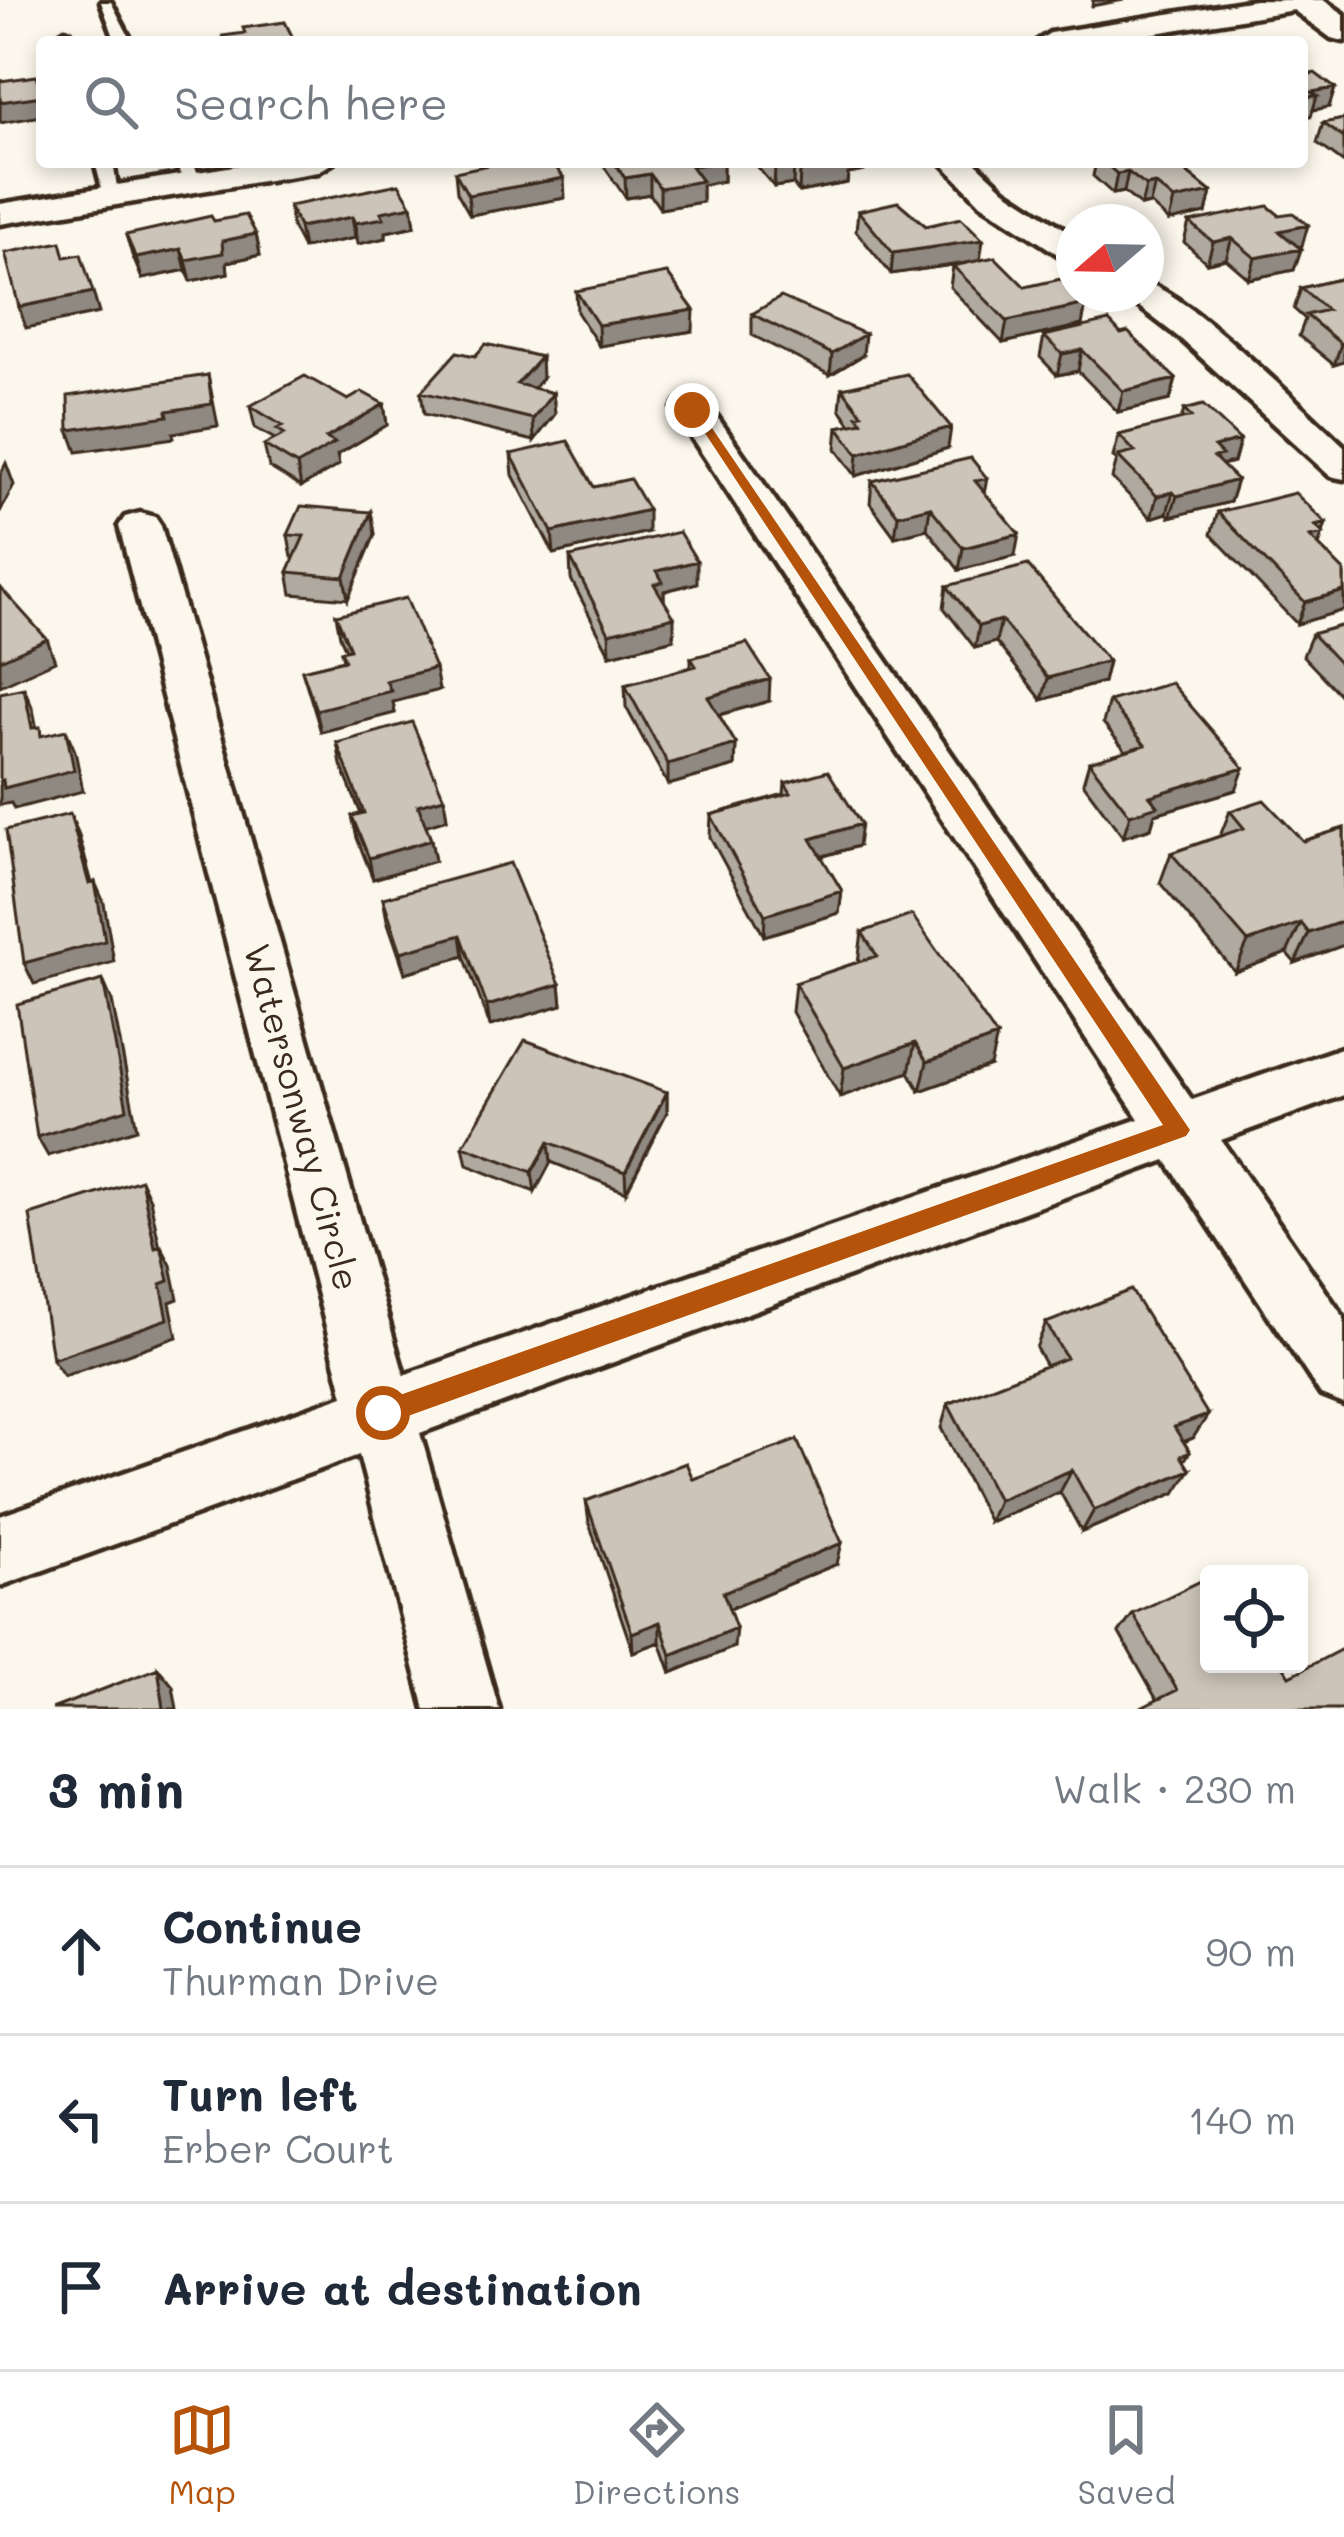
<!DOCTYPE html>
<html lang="en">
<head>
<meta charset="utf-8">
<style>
	:root { --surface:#fff; --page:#f6f6f7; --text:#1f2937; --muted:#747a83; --line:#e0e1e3; --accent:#b45309 }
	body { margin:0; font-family:Mali,sans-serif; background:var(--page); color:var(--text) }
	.controls { position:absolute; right:36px; bottom:36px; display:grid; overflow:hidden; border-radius:12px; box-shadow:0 6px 18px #0003 }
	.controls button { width:108px; height:108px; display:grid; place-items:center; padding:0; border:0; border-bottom:3px solid var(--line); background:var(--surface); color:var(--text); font:60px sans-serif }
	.compass { position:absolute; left:1056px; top:204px; width:108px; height:108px; border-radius:50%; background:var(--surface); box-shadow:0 6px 18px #0003; rotate:250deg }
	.stop { position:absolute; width:36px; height:36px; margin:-27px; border:9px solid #b45309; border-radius:50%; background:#fff }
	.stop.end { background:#b45309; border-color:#fff; box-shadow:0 3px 12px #0008 }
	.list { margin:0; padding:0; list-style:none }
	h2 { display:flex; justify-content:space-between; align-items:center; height:156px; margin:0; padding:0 48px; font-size:51px }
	h2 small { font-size:39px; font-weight:400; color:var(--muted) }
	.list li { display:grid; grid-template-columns:78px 1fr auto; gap:36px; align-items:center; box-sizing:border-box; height:168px; padding:0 48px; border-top:3px solid var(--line) }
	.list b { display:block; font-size:45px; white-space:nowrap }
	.list p { margin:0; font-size:39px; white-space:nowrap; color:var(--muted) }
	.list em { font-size:39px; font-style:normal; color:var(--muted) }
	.icon { flex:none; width:66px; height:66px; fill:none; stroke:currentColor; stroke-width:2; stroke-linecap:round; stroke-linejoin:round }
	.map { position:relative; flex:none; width:1344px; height:1709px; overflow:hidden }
	.search { position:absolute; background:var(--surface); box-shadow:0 6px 18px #0003; left:36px; right:36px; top:36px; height:132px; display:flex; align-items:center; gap:30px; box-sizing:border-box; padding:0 42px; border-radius:12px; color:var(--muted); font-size:45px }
	.sheet { height:660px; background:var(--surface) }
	nav { display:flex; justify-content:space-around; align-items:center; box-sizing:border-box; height:168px; border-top:3px solid var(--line); background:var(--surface); font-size:33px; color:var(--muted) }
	nav a { display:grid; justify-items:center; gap:6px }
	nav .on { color:var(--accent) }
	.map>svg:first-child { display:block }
</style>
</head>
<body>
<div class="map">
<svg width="1344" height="1709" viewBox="0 0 1344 1709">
	<rect width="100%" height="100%" fill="#fbf7ec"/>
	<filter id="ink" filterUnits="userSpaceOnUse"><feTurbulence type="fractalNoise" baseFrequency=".00833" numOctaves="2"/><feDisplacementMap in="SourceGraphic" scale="24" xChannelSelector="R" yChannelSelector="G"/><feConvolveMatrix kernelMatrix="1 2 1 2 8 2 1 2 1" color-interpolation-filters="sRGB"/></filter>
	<g filter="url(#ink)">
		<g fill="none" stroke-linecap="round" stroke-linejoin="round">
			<g stroke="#3b2a1e" stroke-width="9">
				<path id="service" d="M101 2H111L132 42H116Z
					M65 30 70 32 75 42H59L57 35Z
					M95 162H113L119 200 104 196Z
					M174 162H192L203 182 200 186H188Z"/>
			</g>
			<g stroke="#3b2a1e" stroke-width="9">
				<path id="minor" d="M1255 0 1314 1 1300 9 1102 42H1036L1050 33Z
					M259 162H334L318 172 0 224V204Z
					M941 162H975L1005 190 1074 235V260L1062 257 981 204Z
					M1146 283C1189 294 1305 410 1344 446V479L1330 476 1181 339 1133 302 1128 294H1146Z
					M692 397 706 401 1192 1100 1344 1047V1095L1221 1140 1344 1318V1404L1321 1395 1166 1160 420 1433 499 1709H425L359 1455 0 1586V1516L344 1396 119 526 125 517 140 513 155 517 161 526 404 1375 1139 1119 673 409 678 401Z"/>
			</g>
			<g stroke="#3b2a1e" stroke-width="9">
				<path id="secondary" d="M1280 0H1323L1344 14V41L1331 38Z"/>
			</g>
			<use href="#service" fill="#fbf7ec" fill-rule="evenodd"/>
			<use href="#minor" fill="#fbf7ec" fill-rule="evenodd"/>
			<use href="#secondary" fill="#fbf7ec" fill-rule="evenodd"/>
		</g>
		<path fill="#afa99f" stroke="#3b2a1e" stroke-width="3" d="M1302 73 1335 88 1329 107 1313 110 1311 116H1302Z
			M1344 119V163L1317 143 1323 123Z
			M604 162H723V181L702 185V202L660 209 650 194 626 198 605 168Z
			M753 162H865L864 171 848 174 847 183 799 192 793 184 774 187Z
			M1096 162H1174L1211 192 1206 213 1169 221 1150 204 1141 206 1124 192 1113 194 1093 176Z
			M455 172 565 198 470 215 457 192Z
			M289 206H412L415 226 386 232V238L358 244 355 238 303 248 292 227Z
			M858 211 926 226 1025 287 1086 304 1082 325 1003 343 950 287 953 266 979 261 891 274 856 231Z
			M214 221 256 234 260 255 227 262 228 273 191 281 186 270 142 279 132 255 126 235Z
			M1189 222 1302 246 1298 247 1301 249 1294 270 1249 279 1226 259 1207 263 1184 242Z
			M1344 278V362L1334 365 1299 336 1305 319 1294 309 1301 288Z
			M576 291 693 331 599 346 577 312Z
			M752 314 863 355 830 375 752 335Z
			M1121 334 1176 379 1170 400 1118 412 1078 371 1057 375 1040 357 1044 336Z
			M542 378 534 388 553 393 555 414 534 441 424 414 421 392Z
			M842 388 948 448 856 476 836 449 838 427 851 424 840 409Z
			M384 404 387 425 337 455 339 465 301 487 269 467 264 445 275 439 255 428 250 406Z
			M1184 410 1240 440 1234 462 1221 465 1237 480 1230 502 1170 517 1167 513 1151 518 1112 478 1117 460 1113 457 1119 435 1181 420Z
			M511 454 594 487 648 532 554 554 513 475Z
			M872 481 985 493 1015 556 959 570 927 529 895 537 870 503Z
			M371 512 375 534 348 599 292 594 288 572 295 557H292L288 535Z
			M1218 512 1326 523 1319 546 1344 571V610L1297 624 1211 534Z
			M570 557 697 583 664 591V600L674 639 610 655 571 579Z
			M947 586 1108 661 1103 682 1042 700 996 642 975 648 944 608Z
			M336 615 439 690 393 702 395 713 321 732 302 670 343 660 341 651 346 650 340 636Z
			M1344 625V699L1303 656 1312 634Z
			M691 658 769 701 719 715 736 744 735 766 668 785 626 707 625 685 691 667Z
			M1109 701 1236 790 1155 814 1151 828 1123 837 1083 783 1089 762 1126 751 1103 723Z
			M337 743 444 798 447 819 426 825 431 840 435 861 373 879 357 838 352 816 361 814 341 765Z
			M785 783 858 846 821 857 842 891 839 913 764 936 710 837 711 815 784 794Z
			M1230 811 1303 841 1344 828V945L1295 963 1287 953 1235 972 1160 883 1171 853 1220 836Z
			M383 898 560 984 562 1005 490 1026 464 956 405 973 387 920Z
			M862 932 990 1066 920 1091 909 1072 840 1097 792 1012 795 983 858 962Z
			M667 1092V1112L626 1192 551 1162 535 1192 467 1165 463 1146Z
			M1046 1323 1193 1438 1184 1442 1190 1452 1184 1461 1175 1493 1082 1532 1060 1492 989 1522 941 1428 948 1404 1046 1366 1036 1348Z
			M693 1479 837 1564 729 1609 734 1647 671 1673 660 1642 633 1652 589 1523 586 1501Z
			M1133 1614 1290 1676 1344 1709 1157 1700 1119 1633Z"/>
		<path fill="#8f8982" stroke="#3b2a1e" stroke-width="3" d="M1093 0H1124L1092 6Z
			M1335 88 1329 107 1313 110 1317 96 1311 92Z
			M42 94V116L0 123V102Z
			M723 162V181L702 185V202L660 209V188L691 166Z
			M841 162H865L864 171 848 174 847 183 799 192 800 171Z
			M794 164 793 184 774 187 775 167Z
			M1128 172 1124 192 1113 194 1117 174Z
			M650 174V194L626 198 625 178Z
			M564 178 565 198 470 215 468 195Z
			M1155 184 1150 204 1141 206 1146 186Z
			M1211 192 1206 213 1169 221 1174 200Z
			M412 206 415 226 386 232V238L358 244 355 223 381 212Z
			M352 217 355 238 303 248 299 227Z
			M1308 225 1302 246 1273 252 1279 231Z
			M256 234 260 255 227 262 228 273 191 281 186 260 222 241Z
			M1232 238 1226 259 1207 263 1213 242Z
			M983 240 980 261 891 274 893 253Z
			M181 249 186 270 142 279 136 258Z
			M1301 249 1294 270 1249 279 1255 258Z
			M93 292 99 313 26 328 19 307Z
			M1086 304 1082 325 1003 343 1007 321Z
			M694 310 693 331 599 346 598 325Z
			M865 334 863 355 830 375 832 354Z
			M1344 343V362L1334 365 1341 344Z
			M1082 350 1078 371 1057 375 1062 354Z
			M541 357 542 378 519 406 517 384Z
			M208 375 218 426 173 433 174 438 77 452 69 430 167 411Z
			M1176 379 1170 400 1118 412 1123 391Z
			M553 393 555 414 534 441 533 419Z
			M384 404 387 425 337 455 339 465 301 487 297 465 326 438Z
			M951 427 948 448 856 476 858 454Z
			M1240 440 1234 462 1219 465 1215 477 1214 447Z
			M6 463 14 485 0 512V475Z
			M987 478 983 500 975 481Z
			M1237 480 1230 502 1170 517 1177 496Z
			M1173 492 1167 513 1151 518 1157 496Z
			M930 507 927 529 895 537 898 515Z
			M648 510V532L554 554 552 532Z
			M371 512 375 534 348 599 344 577Z
			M1326 523 1315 556 1302 559 1315 526Z
			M1019 534 1015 556 959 570 963 548Z
			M697 561V583L664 591V604L654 584 657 571Z
			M1344 591V610L1297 624 1305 602Z
			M674 617V639L610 655 609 633Z
			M1001 620 996 642 975 648 979 626Z
			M47 639 55 661 0 686V660Z
			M1108 661 1103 682 1042 700 1048 678Z
			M435 668 439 690 393 702 395 713 321 732 316 710 386 681Z
			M770 679 769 701 708 718V697Z
			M24 688 33 709 41 750 32 728Z
			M66 730 75 751 83 791 14 809 11 803 0 805V781Z
			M736 744 735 766 668 785V764Z
			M1244 768 1236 790 1155 814 1151 828 1123 837 1130 815 1150 796Z
			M444 798 447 819 421 827 418 805Z
			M70 814 79 836 98 905 89 884Z
			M861 824 858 846 809 860 811 839Z
			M431 840 435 861 373 879 369 858Z
			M95 882 104 903 114 962 34 984 24 963Z
			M842 891 839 913 764 936 765 915Z
			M1344 921V945L1295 963 1309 933Z
			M1301 923 1287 953 1235 972 1248 942Z
			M461 935 464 956 405 973 401 952Z
			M103 980 112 1001 137 1129 48 1156 37 1137Z
			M560 984 562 1005 490 1026 487 1006Z
			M997 1037 990 1066 920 1091 927 1062Z
			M915 1043 909 1072 840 1097 844 1068Z
			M667 1092V1112L626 1192 625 1172Z
			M549 1142 551 1162 535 1192 532 1172Z
			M141 1180 150 1199 164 1267 155 1248Z
			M161 1246 171 1265 178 1299 170 1302 177 1337 64 1376 52 1359 161 1284Z
			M1208 1415 1193 1438 1160 1451 1174 1427Z
			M1072 1470 1060 1492 989 1522 998 1500Z
			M1190 1470 1175 1493 1082 1532 1094 1510Z
			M842 1543 837 1564 721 1612 723 1592Z
			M660 1622V1642L633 1652 632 1633Z
			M736 1628 734 1647 671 1673V1655Z
			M158 1668 173 1686 177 1709H164Z"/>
		<path fill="#ccc4b9" stroke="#3b2a1e" stroke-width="3" d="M285 22 295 42H226L223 36 245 33 243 28Z
			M1302 73 1305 75 1315 73 1335 88 1311 92 1317 96 1302 97Z
			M37 76 42 96 0 102V81Z
			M1344 119V138L1323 123Z
			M502 162H552L564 178 468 195 455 172Z
			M614 162H718L691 166 702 181 660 188 650 174 625 178Z
			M771 162H848L849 163 800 171 794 164 775 167Z
			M1104 162H1174L1211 192 1174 200 1155 184 1146 186 1128 172 1117 174Z
			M399 184 412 206 381 212 384 218 355 223 352 217 299 227 289 206Z
			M898 202 926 226 961 218 983 240 893 253 858 211Z
			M1268 206 1279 215 1293 213 1308 225 1279 231 1301 249 1255 258 1232 238 1213 242 1189 222Z
			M246 215 256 234 222 241 223 253 186 260 181 249 136 258 126 235 211 216 214 221Z
			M61 242 65 257 81 254 93 292 19 307 5 253Z
			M995 257 1025 287 1061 279 1086 304 1007 321 953 266Z
			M667 273 694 310 598 325 576 291Z
			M1344 278V343L1341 344 1306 315 1327 310 1301 288Z
			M781 297 865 334 832 354 752 314Z
			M1109 321 1121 334 1128 332 1176 379 1123 391 1082 350 1062 354 1044 336Z
			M486 344 541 357 517 384 553 393 533 419 421 392 457 352 475 356Z
			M907 374 951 427 858 454 838 427 862 422 857 415 862 414 842 388Z
			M208 375 212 404 167 411 168 416 69 430 68 396Z
			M305 376 348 400 362 392 384 404 326 438 335 443 297 465 264 445 285 434 277 429 283 426 250 406Z
			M1203 405 1240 440 1214 447 1222 455 1214 457 1237 480 1177 496 1173 492 1157 496 1118 456 1135 452 1119 435 1191 417 1184 410Z
			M568 441 594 487 630 479 648 510 552 532 511 454Z
			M971 458 987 478 975 481 1019 534 963 548 930 507 898 515 872 481Z
			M1295 493 1326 523 1315 526 1324 534 1310 537 1344 571V591L1305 602 1218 512Z
			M301 506 371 512 344 577 288 572 304 536 288 535Z
			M679 532 697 561 657 571 663 582 654 584 674 617 609 633 570 557Z
			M1028 565 1108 661 1048 678 1001 620 979 626 947 586Z
			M0 587 47 639 0 660Z
			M406 598 435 668 386 681 391 691 316 710 302 670 345 660 341 651 350 649 336 615Z
			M1344 625V668L1312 634Z
			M747 643 770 679 708 697 736 744 668 764 625 685 696 666 691 658Z
			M1171 683 1244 768 1150 796 1158 806 1130 815 1089 762 1145 745 1109 701Z
			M24 688 32 728 40 727 41 736 66 730 74 770 4 788 3 780 0 781V693Z
			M412 722 444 798 418 805 431 840 369 858 352 816 364 813 337 743Z
			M828 771 861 824 811 839 842 891 765 915 711 815 791 793 785 783Z
			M1264 800 1303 841 1344 828V921L1309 933 1301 923 1248 942 1171 853 1244 828 1230 811Z
			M70 814 89 884 95 882 105 941 24 963 6 830Z
			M510 863 560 984 487 1006 461 935 401 952 383 898Z
			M912 915 997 1037 927 1062 915 1043 844 1068 795 983 877 956 862 932Z
			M103 980 127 1109 37 1137 17 1004Z
			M525 1040 667 1092 625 1172 549 1142 532 1172 463 1146Z
			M141 1180 155 1248 161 1246 169 1281 161 1284 168 1319 52 1359 30 1215Z
			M1131 1290 1208 1415 1174 1427 1190 1452 1181 1456 1190 1470 1094 1510 1072 1470 998 1500 948 1404 1066 1358 1046 1323Z
			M797 1440 842 1543 723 1592 736 1628 671 1655 660 1622 632 1633 586 1501 686 1463 693 1479Z
			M1209 1577V1664H1282L1290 1676 1344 1648V1709H1139L1177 1690 1133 1614Z
			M158 1668 164 1709H52Z"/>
	</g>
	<path fill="#b45309" d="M687 406H697L1190 1130 1186 1136 383 1425 374 1422 370 1413 374 1404 383 1401 1163 1125Z"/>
	<g text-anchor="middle" stroke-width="9" stroke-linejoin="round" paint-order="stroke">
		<g font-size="36" fill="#3b2a1e" stroke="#fbf7ec">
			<text transform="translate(302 1117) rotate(75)" y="13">Watersonway Circle</text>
		</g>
	</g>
</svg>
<div class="controls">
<button><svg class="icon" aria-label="locate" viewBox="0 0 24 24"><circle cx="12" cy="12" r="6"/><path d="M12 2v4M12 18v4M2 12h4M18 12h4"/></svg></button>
</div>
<svg class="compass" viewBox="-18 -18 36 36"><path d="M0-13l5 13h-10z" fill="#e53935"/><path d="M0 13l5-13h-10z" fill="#747a83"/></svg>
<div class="stop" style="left:383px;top:1413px"></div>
<div class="stop end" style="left:692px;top:410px"></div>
<div class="search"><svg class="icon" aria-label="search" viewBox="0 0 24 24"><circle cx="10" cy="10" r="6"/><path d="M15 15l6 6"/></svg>Search here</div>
</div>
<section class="sheet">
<h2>3 min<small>Walk · 230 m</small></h2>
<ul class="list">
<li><svg class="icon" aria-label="ahead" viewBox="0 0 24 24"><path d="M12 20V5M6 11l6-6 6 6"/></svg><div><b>Continue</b><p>Thurman Drive</p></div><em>90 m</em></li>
<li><svg class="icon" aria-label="left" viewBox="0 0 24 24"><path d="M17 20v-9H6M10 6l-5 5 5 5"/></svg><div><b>Turn left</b><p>Erber Court</p></div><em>140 m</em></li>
<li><svg class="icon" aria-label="arrive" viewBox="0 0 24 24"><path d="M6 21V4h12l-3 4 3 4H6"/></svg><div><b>Arrive at destination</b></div></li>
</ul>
</section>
<nav>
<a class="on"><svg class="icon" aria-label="map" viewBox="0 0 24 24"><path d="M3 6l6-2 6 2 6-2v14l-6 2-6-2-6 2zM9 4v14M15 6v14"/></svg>Map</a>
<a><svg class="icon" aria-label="directions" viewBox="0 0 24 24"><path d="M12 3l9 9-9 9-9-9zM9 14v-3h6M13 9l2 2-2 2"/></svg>Directions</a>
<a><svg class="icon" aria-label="saved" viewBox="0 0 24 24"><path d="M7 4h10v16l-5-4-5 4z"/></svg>Saved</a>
</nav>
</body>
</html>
